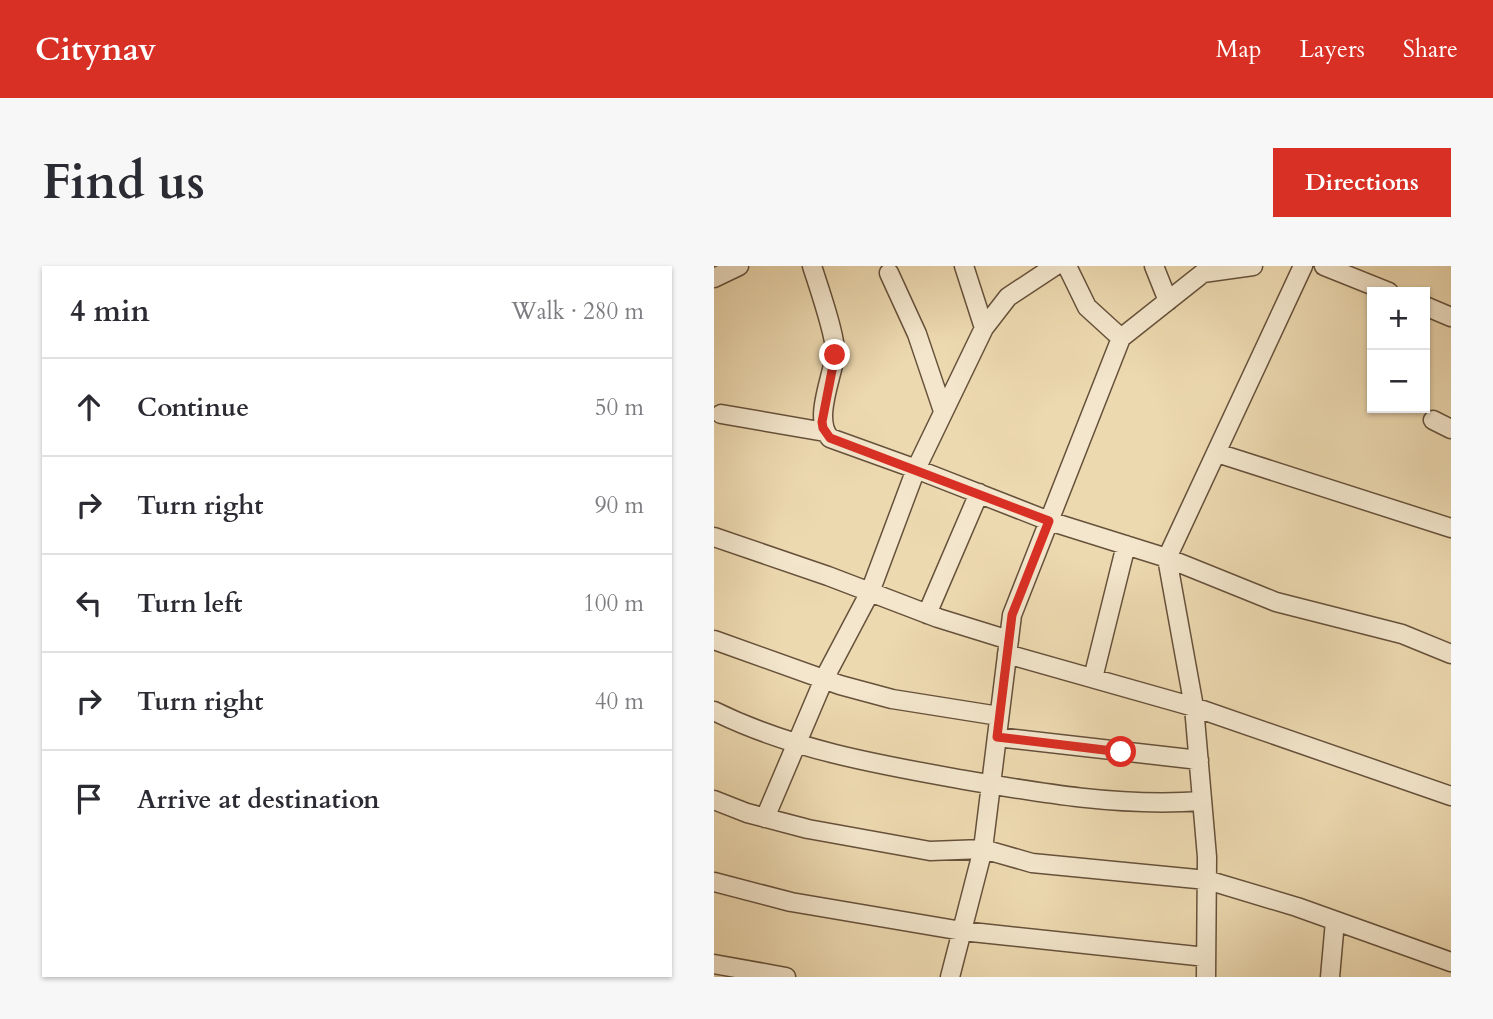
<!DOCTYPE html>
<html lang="en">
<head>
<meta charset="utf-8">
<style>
	:root { --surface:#fff; --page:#f7f7f7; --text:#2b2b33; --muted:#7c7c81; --line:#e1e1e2; --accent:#d93025 }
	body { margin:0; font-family:Cardo,serif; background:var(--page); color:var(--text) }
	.controls { position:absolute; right:21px; top:21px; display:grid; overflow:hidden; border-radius:0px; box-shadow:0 2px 5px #0004 }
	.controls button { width:63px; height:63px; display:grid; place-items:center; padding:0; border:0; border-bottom:2px solid var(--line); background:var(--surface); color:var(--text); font:35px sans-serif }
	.stop { position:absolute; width:21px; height:21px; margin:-16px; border:5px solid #d93025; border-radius:50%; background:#fff }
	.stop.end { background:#d93025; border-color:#fff; box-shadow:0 2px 7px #0008 }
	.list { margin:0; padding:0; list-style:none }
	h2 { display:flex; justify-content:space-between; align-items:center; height:91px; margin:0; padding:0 28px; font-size:30px }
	h2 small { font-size:23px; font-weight:400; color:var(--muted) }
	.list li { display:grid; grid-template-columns:46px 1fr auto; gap:21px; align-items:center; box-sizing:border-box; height:98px; padding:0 28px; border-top:2px solid var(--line) }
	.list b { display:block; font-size:26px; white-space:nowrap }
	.list em { font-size:23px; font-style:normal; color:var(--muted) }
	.icon { flex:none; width:38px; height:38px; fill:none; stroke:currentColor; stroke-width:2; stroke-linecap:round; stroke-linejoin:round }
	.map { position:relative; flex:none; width:737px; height:711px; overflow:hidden; border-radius:0px }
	header { display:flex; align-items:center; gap:42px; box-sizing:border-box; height:98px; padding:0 35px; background:var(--accent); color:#fff }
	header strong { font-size:33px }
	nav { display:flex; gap:38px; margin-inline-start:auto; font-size:24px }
	.intro { display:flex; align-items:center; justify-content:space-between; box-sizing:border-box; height:168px; padding:0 42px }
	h1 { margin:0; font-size:49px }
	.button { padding:18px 32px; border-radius:0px; background:var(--accent); color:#fff; font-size:24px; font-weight:700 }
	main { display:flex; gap:42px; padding:0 42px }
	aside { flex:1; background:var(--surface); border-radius:0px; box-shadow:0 2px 5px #0004 }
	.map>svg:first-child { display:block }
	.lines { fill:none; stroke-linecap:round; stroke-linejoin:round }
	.street-casing { stroke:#66513b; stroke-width:21 }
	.street { stroke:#f3e6cc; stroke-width:18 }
	.route { stroke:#d93025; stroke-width:9 }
</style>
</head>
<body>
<header>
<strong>Citynav</strong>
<nav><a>Map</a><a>Layers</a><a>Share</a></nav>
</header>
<div class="intro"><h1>Find us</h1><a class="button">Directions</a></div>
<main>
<aside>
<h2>4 min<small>Walk · 280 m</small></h2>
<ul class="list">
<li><svg class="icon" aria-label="ahead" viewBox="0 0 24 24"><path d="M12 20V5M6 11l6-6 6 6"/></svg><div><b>Continue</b></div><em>50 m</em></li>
<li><svg class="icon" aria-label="right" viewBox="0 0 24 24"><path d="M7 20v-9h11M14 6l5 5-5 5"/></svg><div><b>Turn right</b></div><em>90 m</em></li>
<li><svg class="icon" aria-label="left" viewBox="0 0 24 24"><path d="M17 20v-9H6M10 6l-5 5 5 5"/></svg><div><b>Turn left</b></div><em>100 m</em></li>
<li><svg class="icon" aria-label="right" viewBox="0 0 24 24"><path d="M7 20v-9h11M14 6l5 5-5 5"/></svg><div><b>Turn right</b></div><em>40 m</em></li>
<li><svg class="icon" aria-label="arrive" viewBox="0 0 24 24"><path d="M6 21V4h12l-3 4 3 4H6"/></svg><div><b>Arrive at destination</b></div></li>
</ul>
</aside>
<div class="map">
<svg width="737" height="711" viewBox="0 0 737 711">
	<rect width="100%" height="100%" fill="#edd9b0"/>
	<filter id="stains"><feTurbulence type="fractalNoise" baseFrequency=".00286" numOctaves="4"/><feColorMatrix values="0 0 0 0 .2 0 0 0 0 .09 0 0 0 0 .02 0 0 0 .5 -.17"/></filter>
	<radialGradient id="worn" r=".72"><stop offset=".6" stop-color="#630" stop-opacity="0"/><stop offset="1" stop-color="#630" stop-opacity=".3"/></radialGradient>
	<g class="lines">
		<defs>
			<path id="street" d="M 250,0 L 270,62 L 294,31 L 341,0
				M 353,0 L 373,41 L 407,72
				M 440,0 L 454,35
				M 610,0 L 675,26
				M 175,7 L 203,68 L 229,145
				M 0,12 L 25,0
				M 711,40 L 737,51
				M 270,62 L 202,203 L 335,255 L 453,292 L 562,336 L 688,368 L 737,388
				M 7,148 L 111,166
				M 719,154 L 737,163
				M 503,187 L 737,262
				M 0,271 L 114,310 L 224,352 L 295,374
				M 213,348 L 265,227
				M 0,374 L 126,419 L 178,433 L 285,450
				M 293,388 L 480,441 L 737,530
				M 379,412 L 412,279
				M 0,445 C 77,483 161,498 245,513 C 326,527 406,541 488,535
				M 283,471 L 485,494
				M 0,534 L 33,547 L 94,563 L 216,585 L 269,583 L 318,597 L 493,614 L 583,641 L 737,696
				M 51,552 L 110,413 L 156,326 L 202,203 L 116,172 C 99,154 118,112 121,89 C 123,73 104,19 98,0
				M 0,616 L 77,636 L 248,665 L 492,691
				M 0,698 L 72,711
				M 236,711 L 269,583 L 298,349 L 407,72 L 489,7 L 539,0
				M 492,711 L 493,591 L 480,441 L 453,292 L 589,0
				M 616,711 L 621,655"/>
		</defs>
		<use href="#street" class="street-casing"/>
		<use href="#street" class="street"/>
	</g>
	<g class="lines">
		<path class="route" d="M 121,89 L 108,156 L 109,162 L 116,172 L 335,255 L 298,349 L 283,471 L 407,486"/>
	</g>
	<rect width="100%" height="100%" filter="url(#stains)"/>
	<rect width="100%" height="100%" fill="url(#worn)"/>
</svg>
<div class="controls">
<button>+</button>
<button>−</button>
</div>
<div class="stop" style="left:407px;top:486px"></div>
<div class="stop end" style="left:121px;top:89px"></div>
</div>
</main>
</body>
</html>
